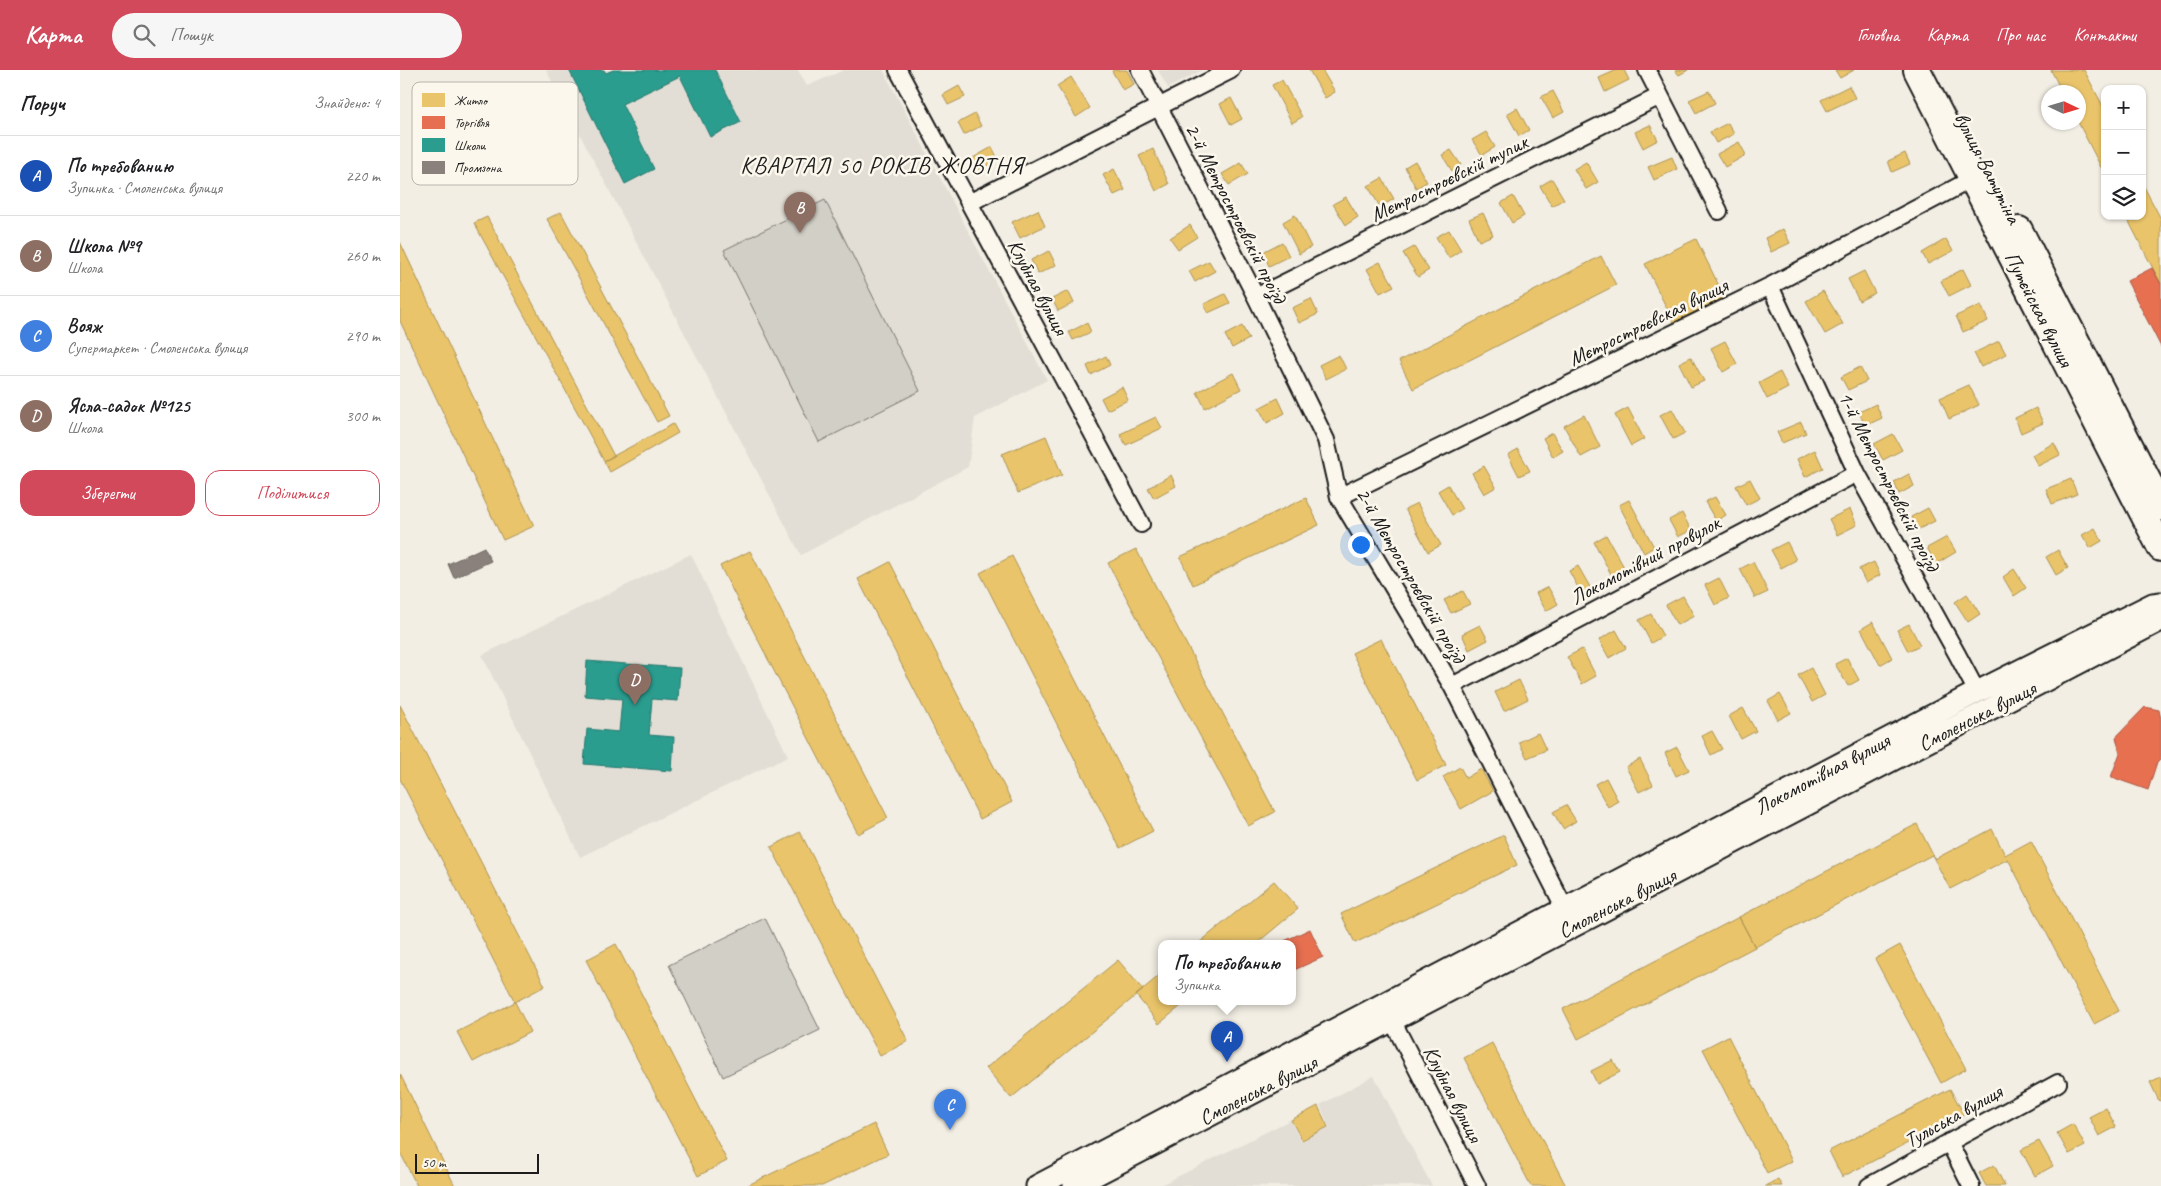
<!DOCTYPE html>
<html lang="uk">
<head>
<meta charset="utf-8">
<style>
	:root { --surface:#fff; --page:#f6f6f6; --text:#202124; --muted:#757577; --line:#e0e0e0; --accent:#d1495b }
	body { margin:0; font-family:Caveat,sans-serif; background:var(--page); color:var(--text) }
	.controls { position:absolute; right:15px; top:15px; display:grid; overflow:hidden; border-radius:10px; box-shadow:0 1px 4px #0004 }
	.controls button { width:45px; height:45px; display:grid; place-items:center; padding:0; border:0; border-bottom:1px solid var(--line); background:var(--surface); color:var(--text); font:25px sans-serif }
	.compass { position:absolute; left:1641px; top:15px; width:45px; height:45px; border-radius:50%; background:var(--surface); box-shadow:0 1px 4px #0004; rotate:94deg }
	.scale { position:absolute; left:15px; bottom:12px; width:124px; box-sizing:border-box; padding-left:5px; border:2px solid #1c1c1c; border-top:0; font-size:14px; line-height:18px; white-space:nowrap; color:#1c1c1c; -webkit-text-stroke:4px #fbf7ec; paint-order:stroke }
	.you { position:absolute; left:960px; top:474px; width:18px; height:18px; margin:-12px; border:4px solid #fff; border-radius:50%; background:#1a73e8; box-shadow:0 0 0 8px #1a73e833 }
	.badge { display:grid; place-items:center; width:32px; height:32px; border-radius:50%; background:var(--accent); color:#fff; font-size:16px; font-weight:700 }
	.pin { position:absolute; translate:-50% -41px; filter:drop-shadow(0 1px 2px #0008) }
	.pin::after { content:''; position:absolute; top:26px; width:18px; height:15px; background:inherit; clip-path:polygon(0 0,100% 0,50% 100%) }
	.popup { position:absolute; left:758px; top:870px; width:138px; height:65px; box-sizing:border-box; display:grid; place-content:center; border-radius:10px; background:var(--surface); filter:drop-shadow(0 1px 4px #0005); font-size:16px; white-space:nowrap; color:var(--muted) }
	.popup b { font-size:19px; color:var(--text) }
	.popup::after { content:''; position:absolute; left:50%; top:100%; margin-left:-10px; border:10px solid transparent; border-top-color:var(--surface) }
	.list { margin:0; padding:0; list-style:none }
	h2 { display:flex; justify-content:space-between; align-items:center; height:65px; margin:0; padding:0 20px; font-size:21px }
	h2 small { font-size:16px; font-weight:400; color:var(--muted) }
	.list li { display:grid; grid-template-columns:32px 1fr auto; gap:15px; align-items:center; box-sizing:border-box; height:80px; padding:0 20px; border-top:1px solid var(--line) }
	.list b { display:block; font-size:19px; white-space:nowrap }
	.list p { margin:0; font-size:16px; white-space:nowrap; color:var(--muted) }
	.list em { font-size:16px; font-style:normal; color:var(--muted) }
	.actions { display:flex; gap:10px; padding:15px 20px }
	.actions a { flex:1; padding:11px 0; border:1px solid var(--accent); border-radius:15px; text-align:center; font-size:18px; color:var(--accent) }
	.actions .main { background:var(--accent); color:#fff }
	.icon { flex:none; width:28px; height:28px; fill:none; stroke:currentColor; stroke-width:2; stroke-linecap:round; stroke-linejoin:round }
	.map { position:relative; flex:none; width:1761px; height:1116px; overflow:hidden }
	header { display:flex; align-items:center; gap:30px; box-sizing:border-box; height:70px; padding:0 25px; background:var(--accent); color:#fff }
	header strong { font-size:24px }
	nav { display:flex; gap:28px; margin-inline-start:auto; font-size:18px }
	.search { width:350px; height:45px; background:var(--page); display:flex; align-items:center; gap:12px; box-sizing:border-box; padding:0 18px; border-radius:28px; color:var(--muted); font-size:19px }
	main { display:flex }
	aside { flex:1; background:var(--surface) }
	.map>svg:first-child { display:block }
	.built { fill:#e2ded5 }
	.green { fill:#d2cfc6; stroke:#777671 }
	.homes { fill:#e9c46a; stroke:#ac9253 }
	.shops { fill:#e76f51; stroke:#aa5641 }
	.schools { fill:#2a9d8f; stroke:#26766c }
	.industry { fill:#8a817c; stroke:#69635f }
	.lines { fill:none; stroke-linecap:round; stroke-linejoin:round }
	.minor-casing { stroke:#1c1c1c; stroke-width:20 }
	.tertiary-casing { stroke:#1c1c1c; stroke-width:25 }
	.primary-casing { stroke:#1c1c1c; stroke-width:30 }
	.minor { stroke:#fbf7ec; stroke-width:16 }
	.tertiary { stroke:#fbf7ec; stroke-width:21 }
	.primary { stroke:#fbf7ec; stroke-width:26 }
	.labels { text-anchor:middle; stroke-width:5; stroke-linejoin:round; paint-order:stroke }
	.street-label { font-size:21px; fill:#1c1c1c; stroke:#fbf7ec }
	.quarter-label { font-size:24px; letter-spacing:1px; fill:#1c1c1c; stroke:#fbf7ec }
	.key { fill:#fbf7ec; stroke:#b8b5ae; stroke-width:1 }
	.key-label { font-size:14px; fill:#1c1c1c }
</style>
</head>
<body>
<header>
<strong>Карта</strong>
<div class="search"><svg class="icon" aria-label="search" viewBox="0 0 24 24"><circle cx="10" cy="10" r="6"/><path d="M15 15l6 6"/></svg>Пошук</div>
<nav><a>Головна</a><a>Карта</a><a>Про нас</a><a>Контакти</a></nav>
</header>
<main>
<aside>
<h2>Поруч<small>Знайдено: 4</small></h2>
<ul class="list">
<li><span class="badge" style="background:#1a4fb4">A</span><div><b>По требованию</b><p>Зупинка · Смоленська вулиця</p></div><em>220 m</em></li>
<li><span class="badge" style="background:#8d6e63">B</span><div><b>Школа №9</b><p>Школа</p></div><em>260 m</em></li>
<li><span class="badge" style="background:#3f7fe0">C</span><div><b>Вояж</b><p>Супермаркет · Смоленська вулиця</p></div><em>290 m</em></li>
<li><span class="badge" style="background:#8d6e63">D</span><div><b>Ясла-садок №125</b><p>Школа</p></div><em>300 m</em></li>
</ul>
<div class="actions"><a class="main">Зберегти</a><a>Поділитися</a></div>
</aside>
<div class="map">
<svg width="1761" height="1116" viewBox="0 0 1761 1116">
	<rect width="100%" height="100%" fill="#f2eee4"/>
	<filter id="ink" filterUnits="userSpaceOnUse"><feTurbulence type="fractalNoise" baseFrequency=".02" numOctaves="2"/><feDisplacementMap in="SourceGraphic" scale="10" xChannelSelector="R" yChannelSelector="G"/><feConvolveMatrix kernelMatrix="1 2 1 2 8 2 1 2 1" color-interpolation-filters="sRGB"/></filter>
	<g filter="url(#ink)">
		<path class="built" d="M 146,0 L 398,0 L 407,16 L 444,0 L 483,0 L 647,310 L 575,348 L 568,397 L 401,485 Z
			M 758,0 L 803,0 L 768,18 Z
			M 291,484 L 388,686 L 180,787 L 82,585 Z
			M 974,1006 L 1032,1116 L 759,1116 L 890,1050 L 901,1071 L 929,1057 L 920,1035 Z"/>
		<path class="green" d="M 425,130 L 520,321 L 419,372 L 324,180 Z
			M 365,848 L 420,960 L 323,1007 L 269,895 Z"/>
		<path class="homes" d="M 714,0 L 727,0 L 734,14 L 723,20 L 712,1 Z
			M 909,0 L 922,0 L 935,22 L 925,28 Z
			M 1217,0 L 1224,0 L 1229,10 L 1205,22 L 1199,8 Z
			M 1275,0 L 1288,0 L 1279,5 Z
			M 1435,0 L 1454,0 L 1440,8 Z
			M 1651,0 L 1684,0 L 1705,40 L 1705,105 L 1678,52 L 1678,22 L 1662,22 Z
			M 671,7 L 690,38 L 676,47 L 657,16 Z
			M 882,10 L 902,47 L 892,53 L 872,15 Z
			M 559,16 L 565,27 L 548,35 L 543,25 Z
			M 1449,16 L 1455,28 L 1427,41 L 1421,30 Z
			M 1153,21 L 1164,42 L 1153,48 L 1141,27 Z
			M 1309,21 L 1315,33 L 1296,43 L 1289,30 Z
			M 831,28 L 842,49 L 831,55 L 820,34 Z
			M 1117,38 L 1129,60 L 1119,66 L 1107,44 Z
			M 575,44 L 581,56 L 564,65 L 558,53 Z
			M 1328,53 L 1334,64 L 1316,73 L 1310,62 Z
			M 1250,55 L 1258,70 L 1243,78 L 1235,62 Z
			M 1086,62 L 1095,77 L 1082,85 L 1072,70 Z
			M 1339,72 L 1346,85 L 1325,97 L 1317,84 Z
			M 592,77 L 598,89 L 580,100 L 573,88 Z
			M 753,79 L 769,114 L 756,121 L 739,86 Z
			M 1051,80 L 1061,95 L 1052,101 L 1042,85 Z
			M 1505,83 L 1510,94 L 1492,102 L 1488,91 Z
			M 1272,87 L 1277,99 L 1254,110 L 1248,97 Z
			M 1015,91 L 1027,112 L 1016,118 L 1005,97 Z
			M 1186,92 L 1198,112 L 1186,119 L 1174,99 Z
			M 841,93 L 848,104 L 829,115 L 822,104 Z
			M 714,99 L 725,120 L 714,125 L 703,105 Z
			M 982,108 L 994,129 L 980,137 L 968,116 Z
			M 1152,109 L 1164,129 L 1152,136 L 1140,116 Z
			M 1742,113 L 1761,149 L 1761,214 L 1726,146 L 1742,146 Z
			M 1113,126 L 1124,146 L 1112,153 L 1101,133 Z
			M 946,127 L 958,147 L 946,155 L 933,134 Z
			M 638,140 L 645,156 L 620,168 L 612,152 Z
			M 161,142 L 269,346 L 257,352 L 147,149 Z
			M 1083,143 L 1093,165 L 1079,171 L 1069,149 Z
			M 895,145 L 911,177 L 899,184 L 883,152 Z
			M 87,147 L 214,386 L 204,391 L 74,153 Z
			M 790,155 L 797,167 L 778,179 L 770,168 Z
			M 1383,159 L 1390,173 L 1371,182 L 1365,168 Z
			M 1049,160 L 1061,180 L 1049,188 L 1036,167 Z
			M 1296,169 L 1325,228 L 1274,253 L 1245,194 Z
			M 1546,169 L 1553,181 L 1528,194 L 1522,183 Z
			M 0,172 L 134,456 L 103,470 L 0,251 Z
			M 882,172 L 889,186 L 869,196 L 863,182 Z
			M 1014,177 L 1029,200 L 1018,207 L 1003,183 Z
			M 649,181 L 656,195 L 638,204 L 631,190 Z
			M 1201,186 L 1216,215 L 1013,319 L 999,291 Z
			M 809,191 L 815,201 L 795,212 L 789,201 Z
			M 980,192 L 994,216 L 980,223 L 967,199 Z
			M 1563,199 L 1571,215 L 1549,226 L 1541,211 Z
			M 1464,201 L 1475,223 L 1459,231 L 1448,209 Z
			M 668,221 L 674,233 L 658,241 L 652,229 Z
			M 1423,221 L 1443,254 L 1425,264 L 1406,231 Z
			M 825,224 L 830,233 L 808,243 L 804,234 Z
			M 911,229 L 918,244 L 899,253 L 892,238 Z
			M 1581,235 L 1588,251 L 1563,262 L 1556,246 Z
			M 687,253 L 691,262 L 673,270 L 669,262 Z
			M 842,256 L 849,269 L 832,278 L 825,265 Z
			M 1325,271 L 1337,294 L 1323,302 L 1311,278 Z
			M 1599,271 L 1606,284 L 1581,297 L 1574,283 Z
			M 939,285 L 946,299 L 926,309 L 919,295 Z
			M 706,286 L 710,295 L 691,305 L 687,296 Z
			M 1291,287 L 1304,311 L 1291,317 L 1279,293 Z
			M 1460,297 L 1467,311 L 1448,320 L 1441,307 Z
			M 1380,302 L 1388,318 L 1367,329 L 1359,313 Z
			M 833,303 L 841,319 L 805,338 L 797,322 Z
			M 1569,315 L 1579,335 L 1549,349 L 1540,328 Z
			M 722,317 L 728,330 L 707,340 L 701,328 Z
			M 878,328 L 885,343 L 867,353 L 859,338 Z
			M 1476,334 L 1482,348 L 1465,356 L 1459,342 Z
			M 1228,338 L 1244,369 L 1231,376 L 1215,345 Z
			M 1636,338 L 1643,353 L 1621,363 L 1615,348 Z
			M 1272,339 L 1285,363 L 1273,369 L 1260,345 Z
			M 1184,345 L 1200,377 L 1181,387 L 1164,356 Z
			M 756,347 L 762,358 L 726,375 L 720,364 Z
			M 1401,352 L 1406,363 L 1382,373 L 1377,362 Z
			M 273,354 L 278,363 L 210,402 L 204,391 Z
			M 1152,363 L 1163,381 L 1153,387 L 1143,368 Z
			M 1493,364 L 1502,380 L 1483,390 L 1474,374 Z
			M 646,366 L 662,405 L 618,423 L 602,384 Z
			M 1654,373 L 1660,385 L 1638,396 L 1632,385 Z
			M 1118,379 L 1130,401 L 1119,406 L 1108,385 Z
			M 1415,380 L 1423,398 L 1405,407 L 1397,389 Z
			M 1084,396 L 1096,417 L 1084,424 L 1072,403 Z
			M 1509,404 L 1514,416 L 1499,424 L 1494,412 Z
			M 771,405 L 776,416 L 754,428 L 748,418 Z
			M 1350,409 L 1360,428 L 1346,435 L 1336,416 Z
			M 1671,409 L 1677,424 L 1652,434 L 1646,419 Z
			M 1048,415 L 1062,439 L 1052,445 L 1038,421 Z
			M 1315,427 L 1326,445 L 1316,451 L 1305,432 Z
			M 906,428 L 919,455 L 793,515 L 780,487 Z
			M 1229,430 L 1254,477 L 1244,483 L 1219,435 Z
			M 1017,433 L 1041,475 L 1028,482 L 1005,439 Z
			M 1528,438 L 1535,451 L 1517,460 L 1511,447 Z
			M 1450,439 L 1457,455 L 1437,465 L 1429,449 Z
			M 1282,443 L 1291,460 L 1278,467 L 1269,450 Z
			M 1695,458 L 1702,471 L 1690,478 L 1682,465 Z
			M 1206,465 L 1225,499 L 1212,506 L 1194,472 Z
			M 1547,467 L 1556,482 L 1536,494 L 1527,478 Z
			M 1387,472 L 1396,490 L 1381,498 L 1371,480 Z
			M 736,479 L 875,742 L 848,756 L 708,493 Z
			M 1658,480 L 1668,498 L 1656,505 L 1646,487 Z
			M 350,481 L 488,748 L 458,764 L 320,496 Z
			M 612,486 L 753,761 L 720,778 L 580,503 Z
			M 490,492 L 612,732 L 580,749 L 458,509 Z
			M 1353,492 L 1368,522 L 1355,528 L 1340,499 Z
			M 1474,492 L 1480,505 L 1466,513 L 1459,499 Z
			M 1178,496 L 1190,517 L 1181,523 L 1169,501 Z
			M 1614,499 L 1626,518 L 1614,526 L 1603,507 Z
			M 1319,508 L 1329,528 L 1315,535 L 1305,515 Z
			M 1148,517 L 1158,534 L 1146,541 L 1136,523 Z
			M 1063,521 L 1070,534 L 1051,543 L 1044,530 Z
			M 1567,524 L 1580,544 L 1568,552 L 1555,532 Z
			M 1283,526 L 1294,546 L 1277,555 L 1266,535 Z
			M 1251,544 L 1263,566 L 1251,573 L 1239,550 Z
			M 1473,552 L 1492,588 L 1480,595 L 1461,559 Z
			M 1509,554 L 1520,575 L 1508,581 L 1497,560 Z
			M 1080,555 L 1088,570 L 1069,580 L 1062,564 Z
			M 1216,560 L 1226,578 L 1209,588 L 1199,570 Z
			M 981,569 L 1046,695 L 1017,710 L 952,583 Z
			M 1182,579 L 1196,606 L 1182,614 L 1167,587 Z
			M 1447,588 L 1459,610 L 1448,616 L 1435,594 Z
			M 1411,598 L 1425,625 L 1412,632 L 1398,605 Z
			M 1119,610 L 1128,629 L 1104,641 L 1095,622 Z
			M 1380,624 L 1391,643 L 1378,650 L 1368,631 Z
			M 0,635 L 145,916 L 115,932 L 0,709 Z
			M 1343,638 L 1356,661 L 1341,669 L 1329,646 Z
			M 1312,661 L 1322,679 L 1311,685 L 1302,666 Z
			M 1138,663 L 1146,680 L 1127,688 L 1119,672 Z
			M 1277,677 L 1289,700 L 1276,706 L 1265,683 Z
			M 1240,689 L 1253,715 L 1239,722 L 1226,697 Z
			M 1060,697 L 1066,708 L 1081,699 L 1093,721 L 1061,739 L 1043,707 Z
			M 1206,708 L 1218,731 L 1208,737 L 1195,714 Z
			M 1166,735 L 1176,751 L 1163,759 L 1153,742 Z
			M 1517,754 L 1535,789 L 1592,759 L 1605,785 L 1631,771 L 1719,941 L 1694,954 L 1608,789 L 1550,819 L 1532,785 L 1355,877 L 1339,847 Z
			M 400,762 L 508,971 L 480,986 L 371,777 Z
			M 1104,765 L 1117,795 L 955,873 L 941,844 Z
			M 874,811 L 898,839 L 857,873 L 799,873 Z
			M 1339,847 L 1355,877 L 1178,969 L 1163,939 Z
			M 216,874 L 327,1091 L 298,1106 L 186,890 Z
			M 1500,875 L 1566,999 L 1541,1013 L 1475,889 Z
			M 718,890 L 743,920 L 611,1028 L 586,998 Z
			M 761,904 L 762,931 L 787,931 L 759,954 L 736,925 Z
			M 115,932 L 130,962 L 73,992 L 57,962 Z
			M 1328,966 L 1392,1091 L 1367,1103 L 1303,979 Z
			M 1092,973 L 1112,1012 L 1166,1116 L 1131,1116 L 1064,988 Z
			M 1213,990 L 1220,1002 L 1197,1014 L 1191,1001 Z
			M 0,1004 L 55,1116 L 17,1116 L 0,1082 Z
			M 1761,1007 L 1761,1030 L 1759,1031 L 1750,1012 Z
			M 1550,1019 L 1564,1044 L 1442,1107 L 1429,1081 Z
			M 918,1036 L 928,1057 L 902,1070 L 891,1050 Z
			M 1706,1038 L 1716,1057 L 1699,1066 L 1689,1047 Z
			M 474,1054 L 488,1084 L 422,1116 L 346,1116 Z
			M 1673,1054 L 1685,1076 L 1669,1084 L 1657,1063 Z
			M 1639,1071 L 1653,1096 L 1635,1106 L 1621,1080 Z
			M 1594,1095 L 1605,1116 L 1586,1116 L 1579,1103 Z
			M 1378,1109 L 1382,1116 L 1365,1116 Z"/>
		<path class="shops" d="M 1752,198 L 1761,214 L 1761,277 L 1727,211 Z
			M 1745,637 L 1759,640 L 1761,649 L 1761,688 L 1757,692 L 1748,720 L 1711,707 L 1720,683 L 1716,667 Z
			M 910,859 L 923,887 L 892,901 L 892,873 L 880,873 Z"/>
		<path class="schools" d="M 169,0 L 204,0 L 206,3 L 213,0 L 315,0 L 341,52 L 310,67 L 280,6 L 222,34 L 254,99 L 225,114 Z
			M 187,591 L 280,598 L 278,631 L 252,629 L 249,665 L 274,667 L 272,701 L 184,694 L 187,659 L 219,662 L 222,629 L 185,626 Z"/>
		<path class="industry" d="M 84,477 L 91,491 L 54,508 L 48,494 Z"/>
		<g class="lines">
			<defs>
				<path id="minor" d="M 498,0 L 741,454
					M 740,0 L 856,227 L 926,370 L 939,427 L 1052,616 L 1165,839
					M 1247,0 L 1319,141
					M 569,133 L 831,0
					M 1370,216 L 1457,403 L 1557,584 L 1577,622
					M 856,227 L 1260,26
					M 939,427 L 1370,216 L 1572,109
					M 1052,616 L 1457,403
					M 992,950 L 1077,1116
					M 1549,1072 L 1571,1116
					M 1469,1116 L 1658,1013"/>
				<path id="tertiary" d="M 637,1116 L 1577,622 L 1753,534 L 1761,533
					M 674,1116 L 1761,550"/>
				<path id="primary" d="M 1517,0 L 1761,478
					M 1619,160 L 1761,437"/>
			</defs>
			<use href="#minor" class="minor-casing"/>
			<use href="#tertiary" class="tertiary-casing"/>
			<use href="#primary" class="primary-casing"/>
			<use href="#minor" class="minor"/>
			<use href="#tertiary" class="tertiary"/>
			<use href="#primary" class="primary"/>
		</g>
	</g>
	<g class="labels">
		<g class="street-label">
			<text transform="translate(1588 98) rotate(63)" y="7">вулиця Ватутіна</text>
			<text transform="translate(1049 108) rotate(-26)" y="7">Мєтростроєвскій тупик</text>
			<text transform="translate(836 143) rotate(63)" y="7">2-й Мєтростроєвскій проїзд</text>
			<text transform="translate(638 217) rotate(62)" y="7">Клубная вулиця</text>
			<text transform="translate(1639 239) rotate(63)" y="7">Путєйская вулиця</text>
			<text transform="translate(1248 252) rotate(-26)" y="7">Мєтростроєвская вулиця</text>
			<text transform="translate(1489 411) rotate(63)" y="7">1-й Мєтростроєвскій проїзд</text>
			<text transform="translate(1245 490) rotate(-28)" y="7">Локомотівний провулок</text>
			<text transform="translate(1011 505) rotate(60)" y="7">2-й Мєтростроєвскій проїзд</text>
			<text transform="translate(1577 646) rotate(-27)" y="7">Смоленська вулиця</text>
			<text transform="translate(1422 704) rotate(-28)" y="7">Локомотівная вулиця</text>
			<text transform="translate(1217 833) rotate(-27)" y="7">Смоленська вулиця</text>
			<text transform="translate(858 1020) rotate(-27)" y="7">Смоленська вулиця</text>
			<text transform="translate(1053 1024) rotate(63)" y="7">Клубная вулиця</text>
			<text transform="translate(1553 1046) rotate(-29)" y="7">Тульська вулиця</text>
		</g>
		<g class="quarter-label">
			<text x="482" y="103">КВАРТАЛ 50 РОКІВ ЖОВТНЯ</text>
		</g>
	</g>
	<rect x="12" y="12" width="166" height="103" rx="8" class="key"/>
	<rect x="22" y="23" width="23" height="14" fill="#e9c46a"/>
	<rect x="22" y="46" width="23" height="13" fill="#e76f51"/>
	<rect x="22" y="68" width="23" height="14" fill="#2a9d8f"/>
	<rect x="22" y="91" width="23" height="13" fill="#8a817c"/>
	<g class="key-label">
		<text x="54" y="35">Житло</text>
		<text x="54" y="57">Торгівля</text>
		<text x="54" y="80">Школи</text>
		<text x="54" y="102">Промзона</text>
	</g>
</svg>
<div class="controls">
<button>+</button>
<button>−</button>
<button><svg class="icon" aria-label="layers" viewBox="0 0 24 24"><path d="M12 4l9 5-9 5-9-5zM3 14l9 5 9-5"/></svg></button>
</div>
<svg class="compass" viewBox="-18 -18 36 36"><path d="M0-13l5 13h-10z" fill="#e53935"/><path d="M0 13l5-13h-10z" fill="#757577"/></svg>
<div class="scale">50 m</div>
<div class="you"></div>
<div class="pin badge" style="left:827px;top:992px;background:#1a4fb4">A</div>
<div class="popup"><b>По требованию</b>Зупинка</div>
<div class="pin badge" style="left:400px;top:163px;background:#8d6e63">B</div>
<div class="pin badge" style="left:550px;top:1060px;background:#3f7fe0">C</div>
<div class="pin badge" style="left:235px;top:635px;background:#8d6e63">D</div>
</div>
</main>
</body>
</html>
